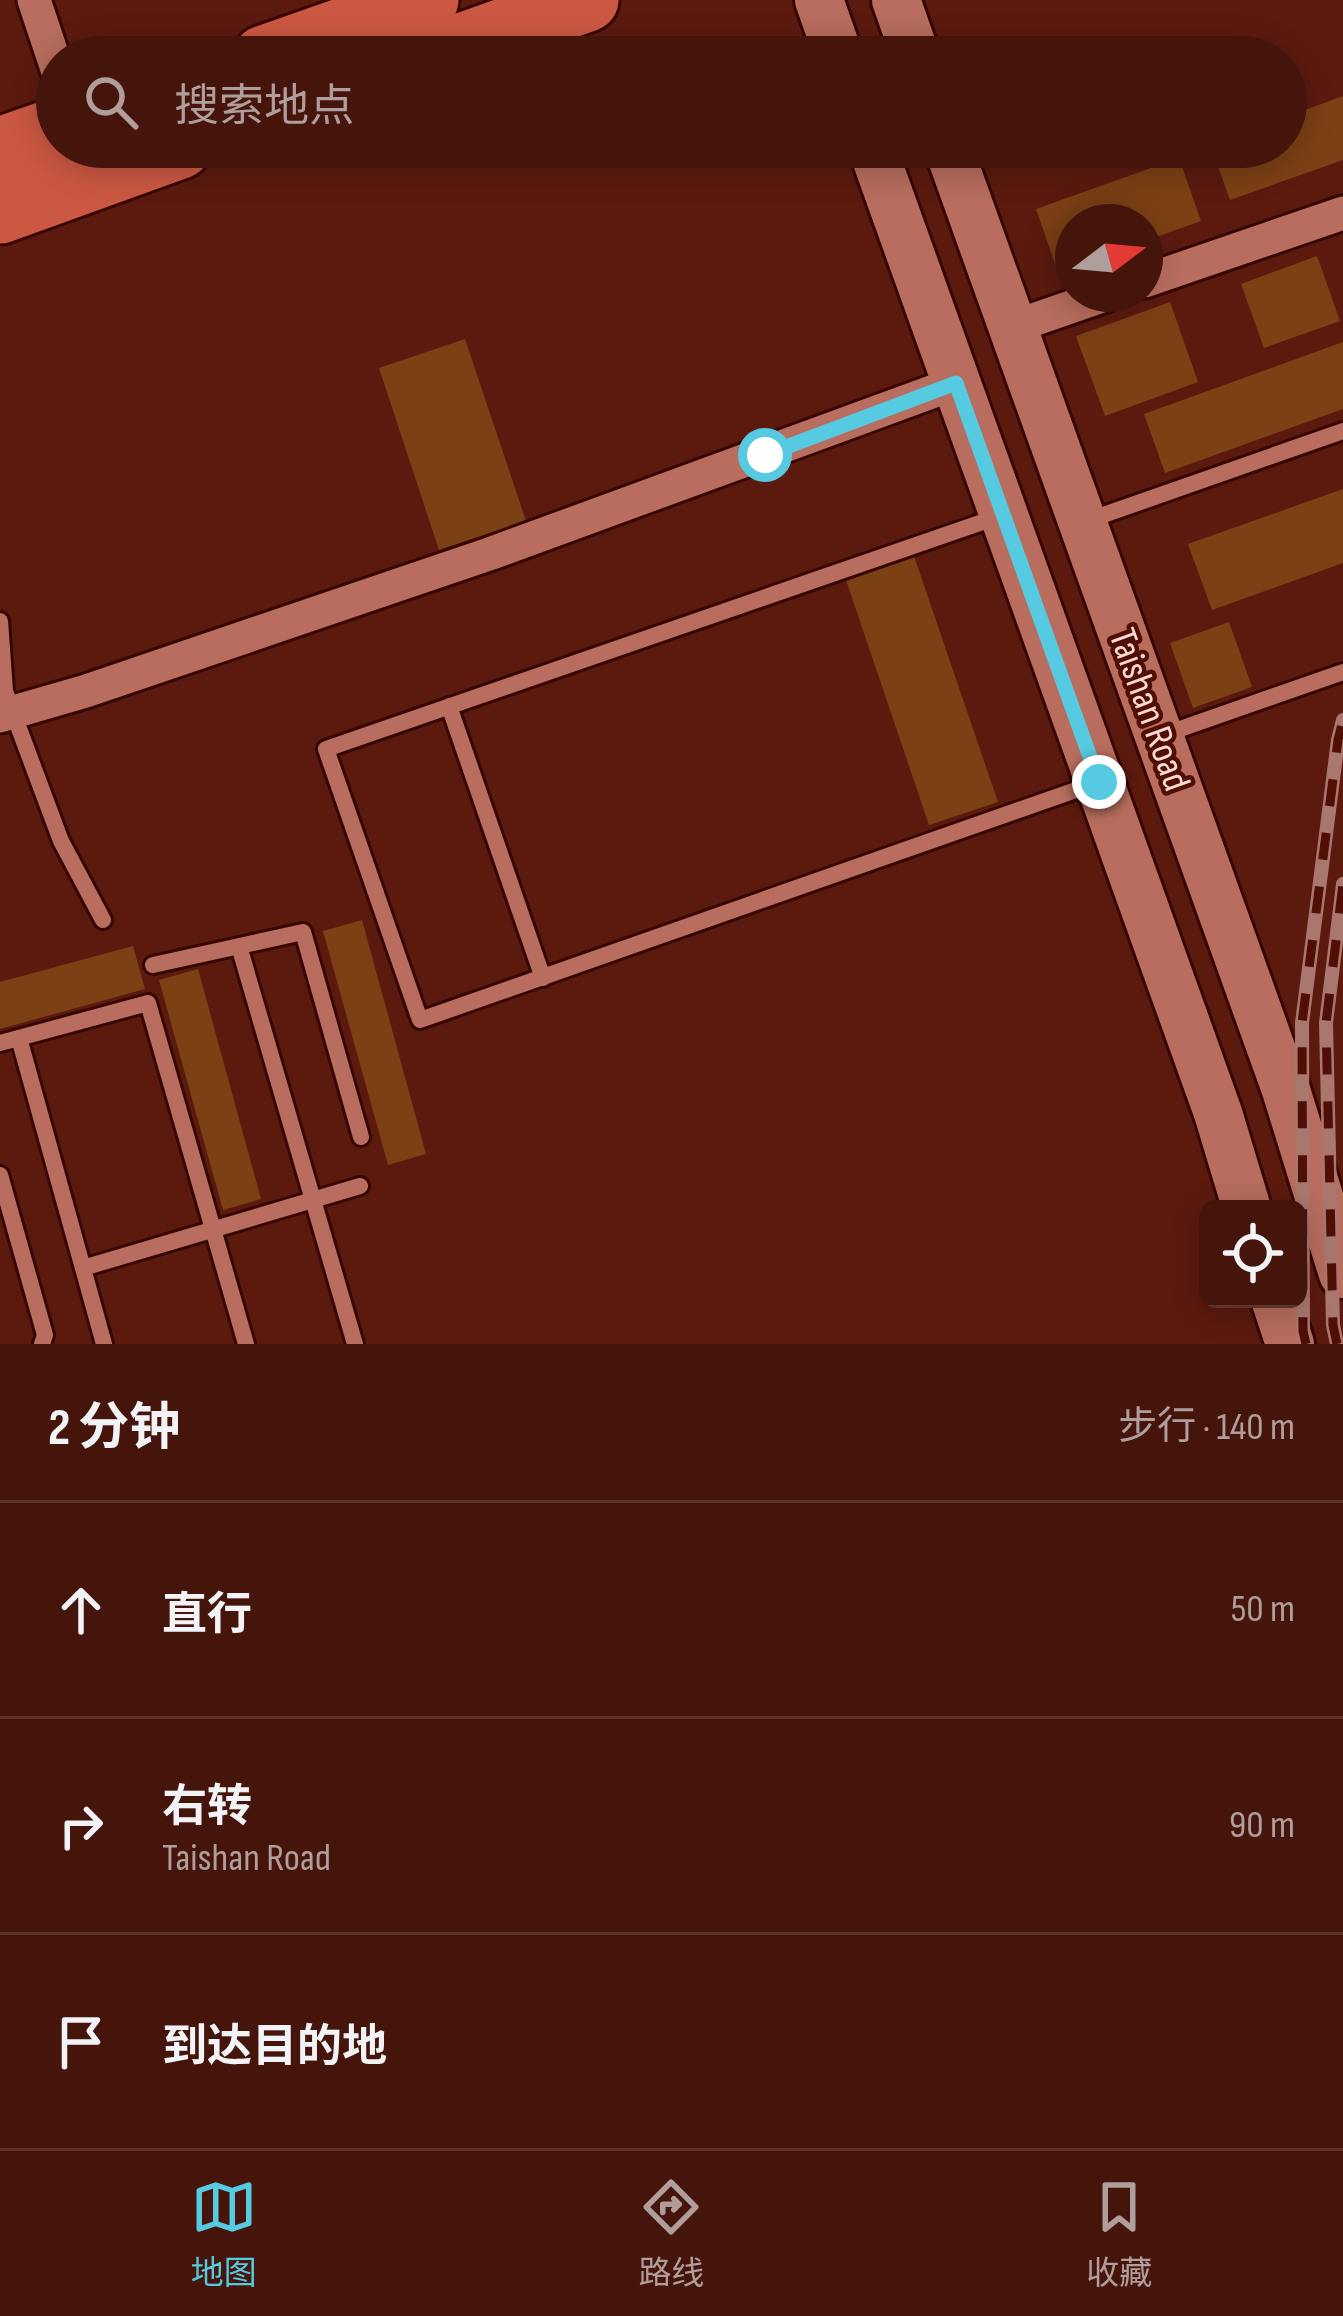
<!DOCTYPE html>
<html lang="zh">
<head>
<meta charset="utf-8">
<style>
	:root { --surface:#45140b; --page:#4f2119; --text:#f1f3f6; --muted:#b09e9d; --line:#5d332c; --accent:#55cae0 }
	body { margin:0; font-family:"Sofia Sans Condensed","Noto Sans SC",sans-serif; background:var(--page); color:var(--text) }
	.controls { position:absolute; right:36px; bottom:36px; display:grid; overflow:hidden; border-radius:18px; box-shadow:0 6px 30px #0003 }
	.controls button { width:108px; height:108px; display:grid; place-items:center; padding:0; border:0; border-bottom:3px solid var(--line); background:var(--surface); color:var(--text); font:60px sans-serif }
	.compass { position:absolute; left:1055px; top:204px; width:108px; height:108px; border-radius:50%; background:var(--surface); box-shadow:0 6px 30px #0003; rotate:74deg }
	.stop { position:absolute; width:36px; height:36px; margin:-27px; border:9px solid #55cae0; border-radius:50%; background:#fff }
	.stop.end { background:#55cae0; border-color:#fff; box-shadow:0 3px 12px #0008 }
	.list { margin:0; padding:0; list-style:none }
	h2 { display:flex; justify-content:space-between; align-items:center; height:156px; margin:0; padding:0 48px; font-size:51px }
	h2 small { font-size:39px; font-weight:400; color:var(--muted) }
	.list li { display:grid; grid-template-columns:78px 1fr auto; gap:36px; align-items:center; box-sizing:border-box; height:216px; padding:0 48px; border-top:3px solid var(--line) }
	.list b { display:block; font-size:45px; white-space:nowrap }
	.list p { margin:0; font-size:39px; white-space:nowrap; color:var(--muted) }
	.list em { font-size:39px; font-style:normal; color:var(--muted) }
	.icon { flex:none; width:66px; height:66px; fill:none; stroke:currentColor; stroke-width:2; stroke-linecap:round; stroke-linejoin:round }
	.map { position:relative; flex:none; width:1343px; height:1344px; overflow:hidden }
	.search { position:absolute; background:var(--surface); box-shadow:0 6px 30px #0003; left:36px; right:36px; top:36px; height:132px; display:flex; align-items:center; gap:30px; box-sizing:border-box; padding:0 42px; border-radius:66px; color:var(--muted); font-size:45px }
	.sheet { height:804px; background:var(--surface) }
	nav { display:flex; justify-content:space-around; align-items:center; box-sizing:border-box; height:168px; border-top:3px solid var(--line); background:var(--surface); font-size:33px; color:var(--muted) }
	nav a { display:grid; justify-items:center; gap:6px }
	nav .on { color:var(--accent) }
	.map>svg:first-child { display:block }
	.building { fill:#7c4015 }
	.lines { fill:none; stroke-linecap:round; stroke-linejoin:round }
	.lane-casing { stroke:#380602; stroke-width:22 }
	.street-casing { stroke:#380602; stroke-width:39 }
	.secondary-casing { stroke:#380602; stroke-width:54 }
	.highway-casing { stroke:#380602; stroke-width:69 }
	.lane { stroke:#b86d5e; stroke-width:16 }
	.street { stroke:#b86d5e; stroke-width:33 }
	.secondary { stroke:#b86d5e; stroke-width:48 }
	.highway { stroke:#cb5843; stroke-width:63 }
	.rail-casing { stroke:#a9776e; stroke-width:14 }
	.rail { stroke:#500e04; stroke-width:9; stroke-dasharray:27; stroke-linecap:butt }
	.route { stroke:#55cae0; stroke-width:15 }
	.labels { text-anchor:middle; stroke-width:9; stroke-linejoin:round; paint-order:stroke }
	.street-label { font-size:39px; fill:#fddbd4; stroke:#500e04 }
</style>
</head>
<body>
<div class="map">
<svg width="1343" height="1344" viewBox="0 0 1343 1344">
	<rect width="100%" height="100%" fill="#5c1a0f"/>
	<path class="building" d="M 1343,96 L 1343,160 L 1230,200 L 1211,147 L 1286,147 L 1286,117 Z
		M 1179,158 L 1201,221 L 1145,241 L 1145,222 L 1073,222 L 1073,267 L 1058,272 L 1036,209 Z
		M 1317,256 L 1340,321 L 1264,348 L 1241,284 Z
		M 1170,302 L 1198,382 L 1105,416 L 1076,336 Z
		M 465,339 L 526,521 L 439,550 L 379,368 Z
		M 1343,342 L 1343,409 L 1165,473 L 1144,414 Z
		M 1343,489 L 1343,563 L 1212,610 L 1188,544 Z
		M 914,556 L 998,802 L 929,825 L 846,580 Z
		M 1229,622 L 1252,687 L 1193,708 L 1170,643 Z
		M 362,920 L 426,1154 L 388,1165 L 323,931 Z
		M 133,946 L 145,989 L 0,1029 L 0,982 Z
		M 198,969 L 261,1199 L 223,1210 L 159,980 Z"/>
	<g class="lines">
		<defs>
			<path id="lane" d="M 1003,515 L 326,749 L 420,1020 L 1096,783
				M 1089,520 L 1343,431
				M 0,621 L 5,691 L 61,841 L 103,920
				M 449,706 L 543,978
				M 1163,735 L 1343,672
				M 239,946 L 355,1344
				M 153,965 L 303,932 L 361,1137
				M 19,1038 L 104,1344
				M 0,1043 L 148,1003 L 246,1344
				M 0,1175 L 45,1335 L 42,1344
				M 83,1268 L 360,1186"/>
			<path id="street" d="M 34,0 L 57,69
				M 1145,281 L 1343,213
				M 1013,327 L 1108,294
				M 0,716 L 86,691 L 492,553 L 956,383"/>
			<path id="secondary" d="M 819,0 L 839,57
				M 896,0 L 916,57
				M 872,147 L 1218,1113 L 1247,1209
				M 948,147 L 1286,1090 L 1343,1274
				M 1275,1299 L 1290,1344"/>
			<path id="highway" d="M 264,57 L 427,0
				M 428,57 L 587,0
				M 0,149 L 57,129
				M 0,212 L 180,147"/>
		</defs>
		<use href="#lane" class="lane-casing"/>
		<use href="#street" class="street-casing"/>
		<use href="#secondary" class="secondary-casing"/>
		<use href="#highway" class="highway-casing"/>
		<use href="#lane" class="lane"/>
		<use href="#street" class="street"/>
		<use href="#secondary" class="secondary"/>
		<use href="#highway" class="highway"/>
		<defs>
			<path id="rail" d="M 1306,1344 L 1303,1331 L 1302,1023 L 1338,740 L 1343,720
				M 1337,1344 L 1333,1325 L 1326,1023 L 1343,884"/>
		</defs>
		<use href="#rail" class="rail-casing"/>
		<use href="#rail" class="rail"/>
	</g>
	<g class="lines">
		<path class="route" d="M 765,455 L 956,383 L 1099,782"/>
	</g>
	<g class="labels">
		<g class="street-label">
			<text transform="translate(1151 709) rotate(70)" y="14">Taishan Road</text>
		</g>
	</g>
</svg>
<div class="controls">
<button><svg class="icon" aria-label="locate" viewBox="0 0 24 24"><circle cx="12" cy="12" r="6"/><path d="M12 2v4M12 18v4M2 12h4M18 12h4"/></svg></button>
</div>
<svg class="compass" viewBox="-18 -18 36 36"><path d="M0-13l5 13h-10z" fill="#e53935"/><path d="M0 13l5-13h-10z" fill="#b09e9d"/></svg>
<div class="stop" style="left:765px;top:455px"></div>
<div class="stop end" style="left:1099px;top:782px"></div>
<div class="search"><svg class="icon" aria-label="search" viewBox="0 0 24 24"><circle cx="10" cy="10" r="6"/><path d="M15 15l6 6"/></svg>搜索地点</div>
</div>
<section class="sheet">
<h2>2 分钟<small>步行 · 140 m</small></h2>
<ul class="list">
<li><svg class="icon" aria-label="ahead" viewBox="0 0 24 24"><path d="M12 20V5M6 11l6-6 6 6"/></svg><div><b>直行</b></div><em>50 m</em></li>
<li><svg class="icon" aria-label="right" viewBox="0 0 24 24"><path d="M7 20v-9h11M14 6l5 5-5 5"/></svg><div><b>右转</b><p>Taishan Road</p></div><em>90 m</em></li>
<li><svg class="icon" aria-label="arrive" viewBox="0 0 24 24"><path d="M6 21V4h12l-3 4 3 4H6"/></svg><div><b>到达目的地</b></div></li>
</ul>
</section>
<nav>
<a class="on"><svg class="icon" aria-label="map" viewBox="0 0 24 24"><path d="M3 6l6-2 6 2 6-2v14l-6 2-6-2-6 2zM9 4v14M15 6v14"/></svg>地图</a>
<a><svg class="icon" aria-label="directions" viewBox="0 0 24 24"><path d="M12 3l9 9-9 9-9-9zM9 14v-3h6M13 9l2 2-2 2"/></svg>路线</a>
<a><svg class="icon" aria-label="saved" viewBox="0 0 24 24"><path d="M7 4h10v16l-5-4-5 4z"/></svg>收藏</a>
</nav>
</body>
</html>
